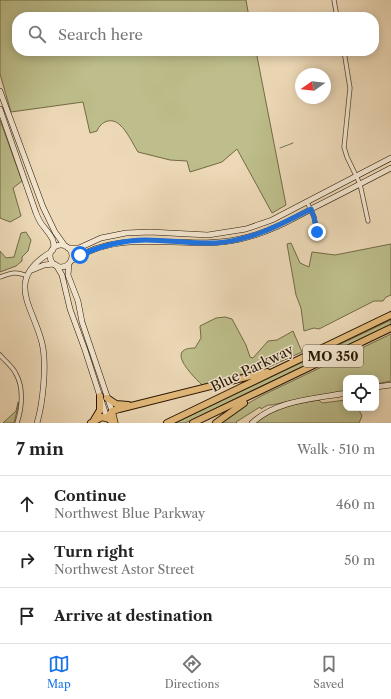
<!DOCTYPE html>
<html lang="en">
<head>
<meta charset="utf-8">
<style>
	:root { --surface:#fff; --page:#f6f6f6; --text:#222; --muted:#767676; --line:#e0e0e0; --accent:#1a73e8 }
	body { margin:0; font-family:"Libre Caslon Text",serif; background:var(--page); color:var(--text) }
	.controls { position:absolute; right:12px; bottom:12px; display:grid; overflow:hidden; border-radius:8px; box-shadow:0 2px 10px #0003 }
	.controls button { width:36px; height:36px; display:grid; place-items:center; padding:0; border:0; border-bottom:1px solid var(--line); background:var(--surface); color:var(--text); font:20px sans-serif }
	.compass { position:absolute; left:295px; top:68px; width:36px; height:36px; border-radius:50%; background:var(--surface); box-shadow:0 2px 10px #0003; rotate:256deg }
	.stop { position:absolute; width:12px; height:12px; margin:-9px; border:3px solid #1a73e8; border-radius:50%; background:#fff }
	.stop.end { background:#1a73e8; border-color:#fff; box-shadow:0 1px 4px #0008 }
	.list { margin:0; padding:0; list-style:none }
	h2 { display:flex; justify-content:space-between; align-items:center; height:52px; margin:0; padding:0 16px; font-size:17px }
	h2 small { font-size:13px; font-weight:400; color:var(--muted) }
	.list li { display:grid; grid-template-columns:26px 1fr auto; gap:12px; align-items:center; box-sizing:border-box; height:56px; padding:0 16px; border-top:1px solid var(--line) }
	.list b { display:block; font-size:15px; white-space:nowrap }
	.list p { margin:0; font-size:13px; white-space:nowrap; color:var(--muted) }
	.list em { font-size:13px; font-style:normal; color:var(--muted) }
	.icon { flex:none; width:22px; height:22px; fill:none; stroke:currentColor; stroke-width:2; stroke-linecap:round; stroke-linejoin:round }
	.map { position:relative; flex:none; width:391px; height:423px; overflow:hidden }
	.search { position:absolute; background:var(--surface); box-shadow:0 2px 10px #0003; left:12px; right:12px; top:12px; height:44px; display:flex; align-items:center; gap:10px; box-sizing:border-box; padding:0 14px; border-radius:16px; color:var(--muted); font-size:15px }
	.sheet { height:220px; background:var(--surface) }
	nav { display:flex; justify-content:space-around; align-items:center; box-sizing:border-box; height:56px; border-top:1px solid var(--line); background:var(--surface); font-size:11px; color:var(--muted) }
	nav a { display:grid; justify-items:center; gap:2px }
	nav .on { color:var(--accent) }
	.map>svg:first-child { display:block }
	.green { fill:#bdbe8b; stroke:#726a46 }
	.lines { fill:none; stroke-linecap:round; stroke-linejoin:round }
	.stream { stroke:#6b7869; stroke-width:1 }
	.street-casing { stroke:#58462f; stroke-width:5 }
	.secondary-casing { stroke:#271502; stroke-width:6 }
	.primary-casing { stroke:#271502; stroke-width:7 }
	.highway-casing { stroke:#271502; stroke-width:8 }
	.street { stroke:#f3e6d0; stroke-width:3.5 }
	.secondary { stroke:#f3e6d0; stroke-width:5 }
	.primary { stroke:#e6bc7c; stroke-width:5.5 }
	.highway { stroke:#e6bc7c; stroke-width:6 }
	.route { stroke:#1a73e8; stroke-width:5 }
	.labels { text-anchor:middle; stroke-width:3; stroke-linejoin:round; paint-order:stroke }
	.shield { fill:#f3e6d0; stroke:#645440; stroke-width:1 }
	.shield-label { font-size:13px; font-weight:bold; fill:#271502 }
	.street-label { font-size:14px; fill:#271502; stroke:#f3e6d0 }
</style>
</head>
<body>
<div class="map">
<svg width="391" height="423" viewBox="0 0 391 423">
	<rect width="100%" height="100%" fill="#edd9b7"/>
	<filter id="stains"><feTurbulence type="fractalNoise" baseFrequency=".005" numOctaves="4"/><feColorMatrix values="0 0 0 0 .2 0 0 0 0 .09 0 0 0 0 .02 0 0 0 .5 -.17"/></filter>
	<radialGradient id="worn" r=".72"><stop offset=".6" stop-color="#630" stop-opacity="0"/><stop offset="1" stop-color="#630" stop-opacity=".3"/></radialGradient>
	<path class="green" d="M 0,0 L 246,0 L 249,17 L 17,17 L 17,51 L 256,51 L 286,205 L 272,213 L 237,149 L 222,162 L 190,172 L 187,161 L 170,160 L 138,152 C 133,144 127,131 120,125 C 112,117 101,121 97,131 L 90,133 L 83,102 L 11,112 L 0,74 Z
		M 0,120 L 22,181 L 13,188 L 21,216 L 10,222 L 0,218 Z
		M 26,232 L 31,240 L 28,251 L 22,257 L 22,261 L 16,266 L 0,272 L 0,251 L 6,258 L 14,257 L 21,233 Z
		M 291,243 L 300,263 L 309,267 L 312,252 L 335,255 L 391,244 L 391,295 L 386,297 L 383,301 L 374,301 L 319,329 L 314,328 L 304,331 L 301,308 L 296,295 L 287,244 Z
		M 225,317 L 232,319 L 246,345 L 250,357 L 253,358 L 268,341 L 277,340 L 293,331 L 302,352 L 269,367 L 202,385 C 193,376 164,348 195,348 L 201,338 L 200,326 L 216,318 Z
		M 391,320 L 391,324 L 185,423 L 175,423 Z
		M 391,334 L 391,381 L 376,384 L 376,378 L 346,378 L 346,391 L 304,398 L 272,405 L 268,405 L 261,409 L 260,407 L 236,422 L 237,423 L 220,423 L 245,405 L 263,395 Z
		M 319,400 L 322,403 L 346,400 L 346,408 L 358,408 L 362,416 L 359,423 L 256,423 C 275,407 295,404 319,400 Z
		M 18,402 L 19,403 L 14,423 L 3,423 L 16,411 Z"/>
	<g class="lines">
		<path class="stream" d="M 280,148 L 293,143"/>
		<defs>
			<path id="street" d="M 334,0 L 337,17
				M 344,51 L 350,88 L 344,147 L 347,157 L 360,184 L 368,221
				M 307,202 L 314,217 L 317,232
				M 0,277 C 12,273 15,271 27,276
				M 0,355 C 5,361 13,367 16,374 C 24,388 22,408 17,423"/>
			<path id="secondary" d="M 0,91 L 43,207 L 55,232 L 65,246
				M 0,109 L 36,213 C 38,218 40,223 44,227 C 49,234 56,240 53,250
				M50 256a11 11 0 1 1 22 0a11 11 0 1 1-22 0Z
				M 68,248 L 79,248 L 101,238 L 126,233 L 150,232 L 208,235 L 246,229 L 272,220 L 391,158
				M 71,261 C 125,225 183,252 240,239 C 268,233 291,220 315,207 C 341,194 366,181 391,168
				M 69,264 L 68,275 L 78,301 L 82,322 L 112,411
				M 56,265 L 62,275 L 70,309 L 85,350 L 107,418
				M 32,270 L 44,265 L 54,264
				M 376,387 L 391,385
				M 37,423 C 43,403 47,364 42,343 C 33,306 4,280 51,252
				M 252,423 C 277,400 314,399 346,393"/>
			<path id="primary" d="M 112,411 L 115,423"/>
			<path id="highway" d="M 107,398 L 116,404 L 128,405
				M 107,418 L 112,411 L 119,409 L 267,372
				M 94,420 L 100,410 L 100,396
				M 91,423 L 102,417 L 109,419 L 113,423
				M 167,423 L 391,315
				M 193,423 L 391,328
				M 216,423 L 244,403"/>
		</defs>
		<use href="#street" class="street-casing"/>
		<use href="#secondary" class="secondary-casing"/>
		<use href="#primary" class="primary-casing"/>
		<use href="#highway" class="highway-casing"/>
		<use href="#street" class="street"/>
		<use href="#secondary" class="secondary"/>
		<use href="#primary" class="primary"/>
		<use href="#highway" class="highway"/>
	</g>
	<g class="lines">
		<path class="route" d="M 80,255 C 101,246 123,240 146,240 C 169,240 193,244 216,243 C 252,240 280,225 311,209 L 314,217 L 317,232"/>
	</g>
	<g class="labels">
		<rect class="shield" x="303" y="345" width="60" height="22" rx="3"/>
		<g class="shield-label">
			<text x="333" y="361">MO 350</text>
		</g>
		<g class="street-label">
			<text transform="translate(252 368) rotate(-26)" y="5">Blue Parkway</text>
		</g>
	</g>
	<rect width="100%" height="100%" filter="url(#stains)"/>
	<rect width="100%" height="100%" fill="url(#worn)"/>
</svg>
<div class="controls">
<button><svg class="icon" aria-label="locate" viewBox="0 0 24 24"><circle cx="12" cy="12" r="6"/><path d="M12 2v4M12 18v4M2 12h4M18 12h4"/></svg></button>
</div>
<svg class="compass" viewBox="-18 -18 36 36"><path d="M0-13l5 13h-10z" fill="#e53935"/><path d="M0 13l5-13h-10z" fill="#767676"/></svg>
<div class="stop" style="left:80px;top:255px"></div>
<div class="stop end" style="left:317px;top:232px"></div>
<div class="search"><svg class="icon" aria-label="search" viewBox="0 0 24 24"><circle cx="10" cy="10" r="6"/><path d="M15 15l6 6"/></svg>Search here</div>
</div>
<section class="sheet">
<h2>7 min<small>Walk · 510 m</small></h2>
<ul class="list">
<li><svg class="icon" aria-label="ahead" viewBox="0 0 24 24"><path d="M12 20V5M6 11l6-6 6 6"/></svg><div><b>Continue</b><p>Northwest Blue Parkway</p></div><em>460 m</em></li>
<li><svg class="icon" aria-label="right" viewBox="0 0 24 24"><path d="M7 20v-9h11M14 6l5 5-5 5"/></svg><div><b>Turn right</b><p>Northwest Astor Street</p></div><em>50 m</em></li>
<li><svg class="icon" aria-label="arrive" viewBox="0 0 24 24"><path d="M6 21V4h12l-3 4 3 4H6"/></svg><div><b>Arrive at destination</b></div></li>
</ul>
</section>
<nav>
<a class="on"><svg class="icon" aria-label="map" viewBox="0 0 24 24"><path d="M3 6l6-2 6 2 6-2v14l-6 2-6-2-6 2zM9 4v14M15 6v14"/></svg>Map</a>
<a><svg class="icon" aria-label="directions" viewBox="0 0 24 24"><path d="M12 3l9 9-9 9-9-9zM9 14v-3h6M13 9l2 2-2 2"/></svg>Directions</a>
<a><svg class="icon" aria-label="saved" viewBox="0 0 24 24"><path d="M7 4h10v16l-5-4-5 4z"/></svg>Saved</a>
</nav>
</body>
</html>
